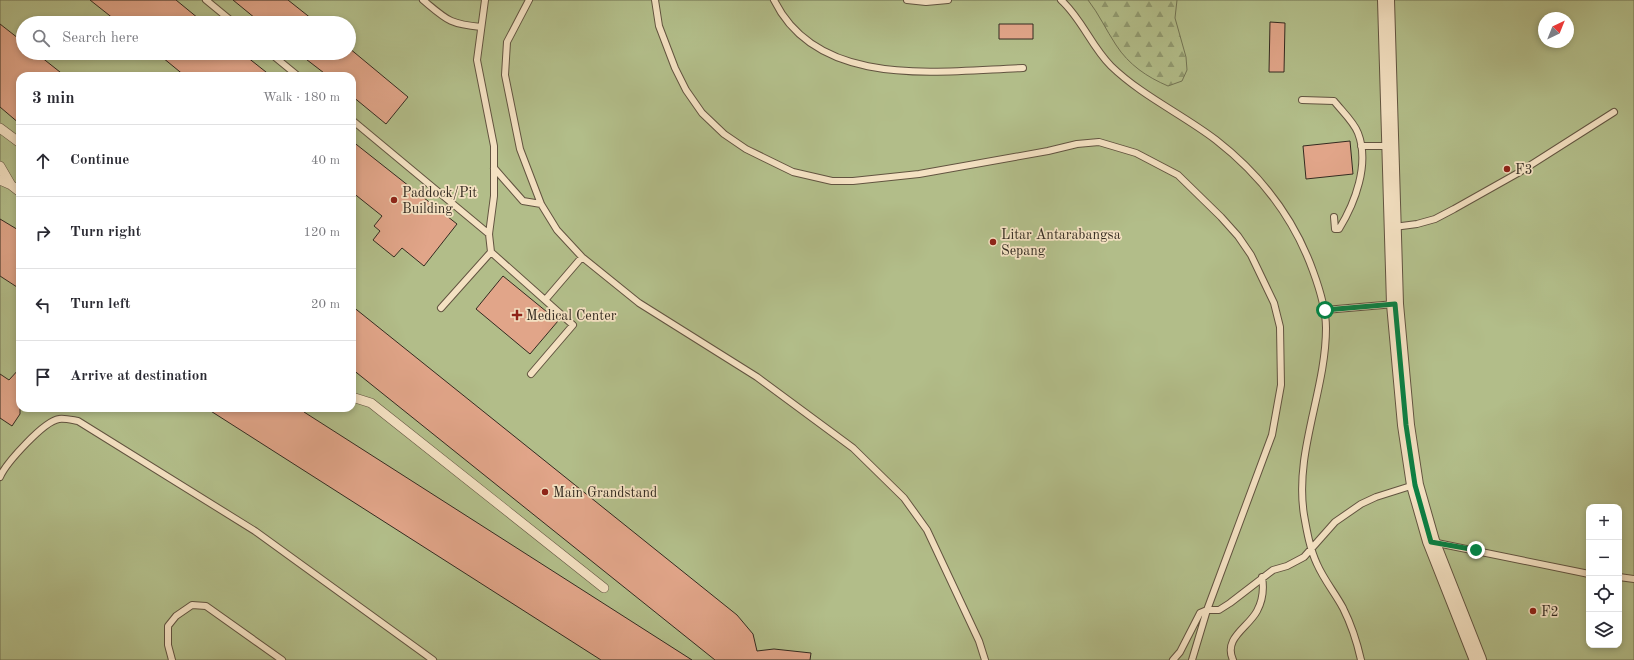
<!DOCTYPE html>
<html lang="en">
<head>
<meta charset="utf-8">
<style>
	:root { --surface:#fff; --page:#f7f7f7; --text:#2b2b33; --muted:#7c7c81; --line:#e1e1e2 }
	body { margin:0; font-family:"Old Standard TT",serif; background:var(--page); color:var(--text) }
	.controls { position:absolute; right:12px; bottom:12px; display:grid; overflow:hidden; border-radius:8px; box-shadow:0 2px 6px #0003 }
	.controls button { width:36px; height:36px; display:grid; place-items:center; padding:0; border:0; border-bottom:1px solid var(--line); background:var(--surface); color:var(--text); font:20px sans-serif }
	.compass { position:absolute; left:1538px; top:12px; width:36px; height:36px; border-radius:50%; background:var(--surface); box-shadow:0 2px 6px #0003; rotate:43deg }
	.stop { position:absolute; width:12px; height:12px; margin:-9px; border:3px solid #0b8043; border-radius:50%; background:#fff }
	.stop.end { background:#0b8043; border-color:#fff; box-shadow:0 1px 4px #0008 }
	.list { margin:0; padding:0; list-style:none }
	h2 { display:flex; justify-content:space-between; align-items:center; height:52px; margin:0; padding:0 16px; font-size:17px }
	h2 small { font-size:13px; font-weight:400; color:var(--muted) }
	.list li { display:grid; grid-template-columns:26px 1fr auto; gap:12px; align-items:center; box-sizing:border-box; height:72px; padding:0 16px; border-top:1px solid var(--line) }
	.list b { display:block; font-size:15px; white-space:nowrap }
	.list em { font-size:13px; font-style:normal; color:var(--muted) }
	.icon { flex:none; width:22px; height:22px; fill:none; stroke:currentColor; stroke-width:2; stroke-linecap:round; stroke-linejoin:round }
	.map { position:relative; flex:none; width:1634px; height:660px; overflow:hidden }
	.search { position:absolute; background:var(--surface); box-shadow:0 2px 6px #0003; left:16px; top:16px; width:340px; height:44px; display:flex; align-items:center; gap:10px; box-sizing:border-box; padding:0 14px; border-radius:22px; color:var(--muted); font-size:15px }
	.panel { position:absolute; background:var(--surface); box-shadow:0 2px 6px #0003; left:16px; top:72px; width:340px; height:340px; border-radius:12px }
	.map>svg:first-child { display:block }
	.grass { fill:#b2bd89; stroke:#727454; fill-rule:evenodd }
	.forest { fill:url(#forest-firs); stroke:#727454 }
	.building { fill:#e1a589; stroke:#332a20 }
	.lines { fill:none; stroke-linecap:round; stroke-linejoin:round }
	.service-casing { stroke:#625440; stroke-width:8 }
	.pedestrian-casing { stroke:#625440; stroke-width:10 }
	.tertiary-casing { stroke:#625440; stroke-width:18 }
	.service { stroke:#f4e1c2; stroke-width:6 }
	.pedestrian { stroke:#f4e1c2; stroke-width:9 }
	.tertiary { stroke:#f4e1c2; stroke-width:16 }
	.route { stroke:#0b8043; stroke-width:5 }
	.poi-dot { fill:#8f2418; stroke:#f4e1c2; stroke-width:1.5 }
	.labels { text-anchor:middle; stroke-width:3.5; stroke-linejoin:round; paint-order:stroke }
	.poi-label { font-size:14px; fill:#332a20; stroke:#f4e1c2; text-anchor:start }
</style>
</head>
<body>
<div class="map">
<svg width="1634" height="660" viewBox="0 0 1634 660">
	<defs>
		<pattern id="forest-firs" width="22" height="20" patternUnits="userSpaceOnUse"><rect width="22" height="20" fill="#b2bd89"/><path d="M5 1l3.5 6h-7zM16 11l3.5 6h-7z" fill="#919a70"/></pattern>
	</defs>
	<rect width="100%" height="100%" fill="#eed1a1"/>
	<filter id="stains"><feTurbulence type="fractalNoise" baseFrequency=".005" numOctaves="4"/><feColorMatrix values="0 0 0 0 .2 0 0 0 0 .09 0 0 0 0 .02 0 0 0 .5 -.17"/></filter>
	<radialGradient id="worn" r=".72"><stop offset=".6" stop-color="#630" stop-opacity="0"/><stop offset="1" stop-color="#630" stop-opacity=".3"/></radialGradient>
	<path class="grass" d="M 0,0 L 1634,0 L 1634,660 L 0,660 ZM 1544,18 L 1568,18 L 1568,42 L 1544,42 ZM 23,23 L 349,23 L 349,53 L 23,53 ZM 20,76 L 352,76 L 352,408 L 20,408 ZM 1589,507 L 1619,507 L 1619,645 L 1589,645 Z"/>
	<path class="forest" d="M 1088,0 L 1177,0 L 1175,18 L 1186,57 L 1187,70 L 1182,81 L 1168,86 C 1147,77 1129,65 1116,45 C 1106,30 1099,14 1088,0 Z"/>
	<path class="building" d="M 90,0 L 176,0 L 204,23 L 119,23 Z
		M 233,0 L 288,0 L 317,23 L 261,23 Z
		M 1270,22 L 1285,23 L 1284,72 L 1269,72 Z
		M 0,24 L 23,42 L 23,53 L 36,53 L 65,76 L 20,76 L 20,124 L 0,107 Z
		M 999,24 L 1033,24 L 1033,39 L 999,39 Z
		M 349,48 L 408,97 L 386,124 L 352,96 L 352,76 L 328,76 L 298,53 L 349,53 Z
		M 157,53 L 242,53 L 271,76 L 185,76 Z
		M 352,141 L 457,224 L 424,266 L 402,248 L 394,257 L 373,240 L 380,231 L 374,226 L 382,216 L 352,192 Z
		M 1350,141 L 1353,174 L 1306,179 L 1303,146 Z
		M 0,219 L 20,231 L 20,289 L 0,276 Z
		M 503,276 L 558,321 L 530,354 L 476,309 Z
		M 352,306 L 737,615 L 753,634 L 757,651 L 774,649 L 811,653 L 810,660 L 715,660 L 352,369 Z
		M 20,368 L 20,414 L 12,426 L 0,418 L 0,374 L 9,380 Z
		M 206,408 L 306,408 L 304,412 L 692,660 L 601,660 Z"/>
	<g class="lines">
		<defs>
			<path id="service" d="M 206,0 L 234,23
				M 423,0 C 447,20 449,24 481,27
				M 485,0 L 477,60 L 494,146 L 494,196 L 489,234 L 491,252 L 573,325 L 531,374
				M 529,0 L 507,42 L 505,75 L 520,149 L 541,204 L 557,230 L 582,257 L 639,303 L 757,377 L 853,448 L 904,498 L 927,530 L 979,641 L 985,660
				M 655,0 L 659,26 L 675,68 L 686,90 L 702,113 L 724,134 L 746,149 L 793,172 L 832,181 L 853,181 L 919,174 L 1048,151 L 1077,144 L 1099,142 L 1136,153 L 1178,175 L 1221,217 L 1238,236 L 1251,255 L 1274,303 L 1280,327 L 1281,385 L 1272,435 L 1207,610 L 1192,660
				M 774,0 C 818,90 940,71 1023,68
				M 907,0 L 926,2 L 948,0
				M 1061,0 C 1082,19 1091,46 1111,66 C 1142,96 1182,114 1216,140 C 1261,175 1294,218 1313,271 C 1320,290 1326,309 1326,328 C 1326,391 1294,452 1304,515 C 1307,532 1310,549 1317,564 C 1324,580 1335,593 1343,608 C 1351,624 1357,642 1361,660
				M 270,53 L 298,76
				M 1302,100 L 1334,101 C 1341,110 1354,122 1358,133 C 1370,164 1355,203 1339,229 L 1335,229 L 1334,217
				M 352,120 L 489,234
				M 1361,146 L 1389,146
				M 494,168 L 523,201 L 541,204
				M 1394,227 L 1417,224 L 1435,219 L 1454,209 L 1518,173 L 1614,112
				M 546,299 L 582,257
				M 441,308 L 491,252
				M 1325,310 L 1395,304
				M 0,477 C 6,463 44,421 59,419 C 64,418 72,420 78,421 L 255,531 L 433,660
				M 1432,542 L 1589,574
				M 1619,577 L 1634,579
				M 172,660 L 168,645 L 168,626 L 176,616 L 192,605 L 206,606 L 282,660
				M 1173,660 L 1180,652 L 1200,613 L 1207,610 L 1219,610 L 1230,603 L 1273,570 L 1287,566 L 1304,557 L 1335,522 L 1361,504 L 1376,497 L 1414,485
				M 1233,660 C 1223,638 1248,628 1257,611 C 1263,600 1264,589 1262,577"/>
			<path id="pedestrian" d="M 0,128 L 20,143
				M 0,166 L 11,185
				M 0,180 L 11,185 L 20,192
				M 352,397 L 371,403 L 604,588"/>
			<path id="tertiary" d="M 1386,0 L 1395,304 L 1406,425 L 1415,485 L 1431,541 L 1478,660"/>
		</defs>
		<use href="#service" class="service-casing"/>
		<use href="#pedestrian" class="pedestrian-casing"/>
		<use href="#tertiary" class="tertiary-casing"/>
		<use href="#service" class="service"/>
		<use href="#pedestrian" class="pedestrian"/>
		<use href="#tertiary" class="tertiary"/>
	</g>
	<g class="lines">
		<path class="route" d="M 1325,310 L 1395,304 L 1406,425 L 1415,485 L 1431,542 L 1476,550"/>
	</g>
	<g class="poi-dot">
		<circle cx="1507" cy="169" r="4"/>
		<circle cx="394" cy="200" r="4"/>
		<circle cx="993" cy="242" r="4"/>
		<path d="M515 309h4v4h4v4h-4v4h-4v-4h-4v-4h4z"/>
		<circle cx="545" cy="492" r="4"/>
		<circle cx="1533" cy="611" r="4"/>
	</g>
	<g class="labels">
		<g class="poi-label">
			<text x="1515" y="174">F3</text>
			<text x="402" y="197">Paddock/Pit<tspan x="402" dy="16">Building</tspan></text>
			<text x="1001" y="239">Litar Antarabangsa<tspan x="1001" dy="16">Sepang</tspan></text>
			<text x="526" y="320">Medical Center</text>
			<text x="553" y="497">Main Grandstand</text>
			<text x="1541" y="616">F2</text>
		</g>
	</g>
	<rect width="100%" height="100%" filter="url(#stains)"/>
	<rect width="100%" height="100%" fill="url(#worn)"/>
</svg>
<div class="controls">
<button>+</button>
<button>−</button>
<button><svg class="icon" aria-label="locate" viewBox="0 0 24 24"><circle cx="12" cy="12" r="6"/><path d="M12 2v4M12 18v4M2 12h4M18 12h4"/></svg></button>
<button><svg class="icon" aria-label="layers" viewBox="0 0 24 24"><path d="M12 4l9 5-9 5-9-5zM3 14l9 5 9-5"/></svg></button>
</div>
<svg class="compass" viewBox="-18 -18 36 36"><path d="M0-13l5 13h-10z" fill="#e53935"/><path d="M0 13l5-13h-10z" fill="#7c7c81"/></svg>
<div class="stop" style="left:1325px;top:310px"></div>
<div class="stop end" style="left:1476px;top:550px"></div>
<div class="search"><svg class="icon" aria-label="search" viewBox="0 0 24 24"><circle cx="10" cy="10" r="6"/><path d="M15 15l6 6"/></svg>Search here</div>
<section class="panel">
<h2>3 min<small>Walk · 180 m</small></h2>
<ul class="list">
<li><svg class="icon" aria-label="ahead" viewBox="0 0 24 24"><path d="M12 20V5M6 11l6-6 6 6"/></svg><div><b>Continue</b></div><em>40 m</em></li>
<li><svg class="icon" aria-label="right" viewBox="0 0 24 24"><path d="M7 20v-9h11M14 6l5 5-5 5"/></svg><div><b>Turn right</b></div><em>120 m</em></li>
<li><svg class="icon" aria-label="left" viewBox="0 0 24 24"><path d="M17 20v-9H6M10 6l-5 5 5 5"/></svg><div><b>Turn left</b></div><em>20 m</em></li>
<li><svg class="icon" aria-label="arrive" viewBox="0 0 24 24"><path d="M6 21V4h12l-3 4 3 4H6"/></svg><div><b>Arrive at destination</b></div></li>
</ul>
</section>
</div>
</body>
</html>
